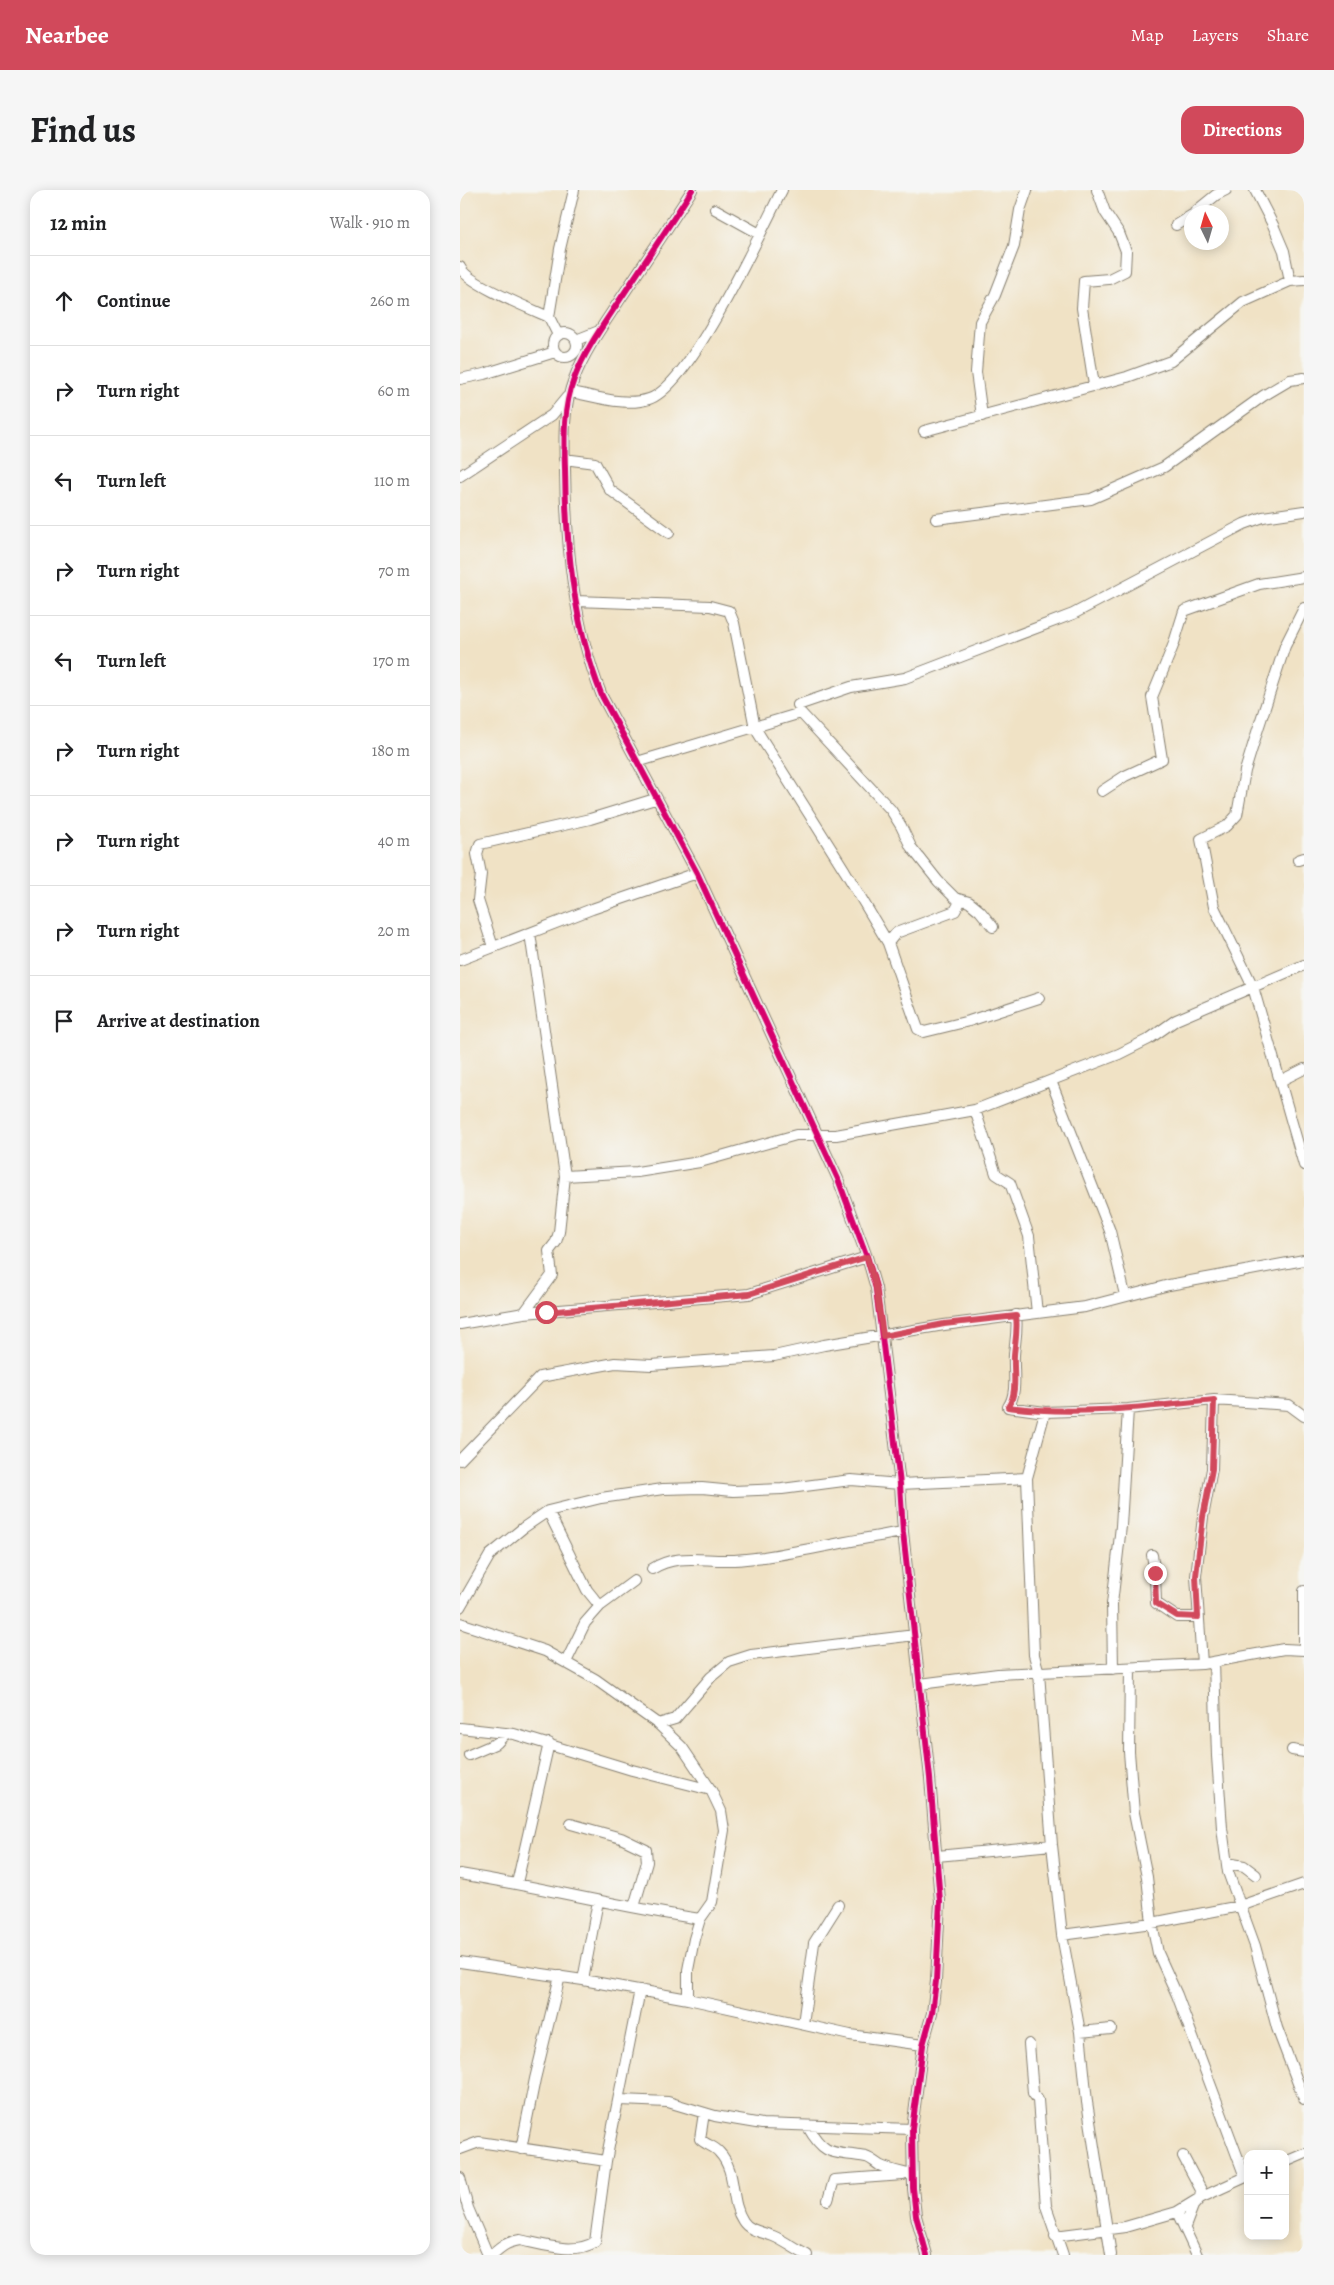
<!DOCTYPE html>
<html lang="en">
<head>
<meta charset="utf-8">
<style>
	:root { --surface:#fff; --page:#f6f6f6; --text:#202124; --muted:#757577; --line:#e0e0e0; --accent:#d1495b }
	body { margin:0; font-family:Alegreya,serif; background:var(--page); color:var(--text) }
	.controls { position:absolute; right:15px; bottom:15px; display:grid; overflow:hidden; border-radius:10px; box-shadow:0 2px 12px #0003 }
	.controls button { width:45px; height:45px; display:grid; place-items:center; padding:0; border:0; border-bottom:1px solid var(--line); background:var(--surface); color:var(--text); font:25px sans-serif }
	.compass { position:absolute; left:724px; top:15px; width:45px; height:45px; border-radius:50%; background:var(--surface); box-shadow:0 2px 12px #0003; rotate:355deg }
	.stop { position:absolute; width:15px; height:15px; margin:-11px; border:4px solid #d1495b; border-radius:50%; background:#fff }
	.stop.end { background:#d1495b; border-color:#fff; box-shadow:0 1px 5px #0008 }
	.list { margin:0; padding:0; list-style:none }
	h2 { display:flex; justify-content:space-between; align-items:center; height:65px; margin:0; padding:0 20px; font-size:21px }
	h2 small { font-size:16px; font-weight:400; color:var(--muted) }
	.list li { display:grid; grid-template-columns:32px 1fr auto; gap:15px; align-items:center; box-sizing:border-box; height:90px; padding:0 20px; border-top:1px solid var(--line) }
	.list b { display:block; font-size:19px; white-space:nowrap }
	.list em { font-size:16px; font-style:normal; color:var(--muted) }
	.icon { flex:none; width:28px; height:28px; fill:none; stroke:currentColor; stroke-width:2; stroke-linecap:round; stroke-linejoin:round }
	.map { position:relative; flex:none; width:844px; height:2065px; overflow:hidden; border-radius:15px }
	header { display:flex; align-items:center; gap:30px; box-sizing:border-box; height:70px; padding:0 25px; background:var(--accent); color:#fff }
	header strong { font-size:24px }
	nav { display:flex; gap:28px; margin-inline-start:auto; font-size:18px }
	.intro { display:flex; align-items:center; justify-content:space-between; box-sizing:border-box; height:120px; padding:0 30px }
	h1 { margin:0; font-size:35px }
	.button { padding:12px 22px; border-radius:15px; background:var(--accent); color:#fff; font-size:18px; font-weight:700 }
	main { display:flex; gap:30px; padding:0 30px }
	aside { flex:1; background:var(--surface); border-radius:15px; box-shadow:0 2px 12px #0003 }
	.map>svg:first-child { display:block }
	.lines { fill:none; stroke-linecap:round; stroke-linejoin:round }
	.minor-casing { stroke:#867f70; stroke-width:12 }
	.minor { stroke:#fff; stroke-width:10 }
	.cycleway-casing { stroke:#f6f6f2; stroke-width:9 }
	.cycleway { stroke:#d6006c; stroke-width:6 }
	.route { stroke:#d1495b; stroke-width:6 }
</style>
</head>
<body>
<header>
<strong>Nearbee</strong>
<nav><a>Map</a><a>Layers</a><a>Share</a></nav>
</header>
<div class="intro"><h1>Find us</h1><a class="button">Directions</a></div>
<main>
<aside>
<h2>12 min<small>Walk · 910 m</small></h2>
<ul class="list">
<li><svg class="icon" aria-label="ahead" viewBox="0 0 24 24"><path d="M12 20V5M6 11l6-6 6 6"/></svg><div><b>Continue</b></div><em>260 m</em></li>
<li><svg class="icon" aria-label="right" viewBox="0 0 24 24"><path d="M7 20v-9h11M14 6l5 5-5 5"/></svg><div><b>Turn right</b></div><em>60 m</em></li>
<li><svg class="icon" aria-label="left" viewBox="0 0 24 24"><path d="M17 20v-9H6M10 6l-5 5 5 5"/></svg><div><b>Turn left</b></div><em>110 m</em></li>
<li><svg class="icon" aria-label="right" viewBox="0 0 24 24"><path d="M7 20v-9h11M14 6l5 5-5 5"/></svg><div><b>Turn right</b></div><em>70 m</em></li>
<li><svg class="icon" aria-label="left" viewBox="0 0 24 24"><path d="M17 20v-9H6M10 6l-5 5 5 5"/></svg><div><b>Turn left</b></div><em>170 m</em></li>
<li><svg class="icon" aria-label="right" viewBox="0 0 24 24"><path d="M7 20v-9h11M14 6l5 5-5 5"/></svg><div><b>Turn right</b></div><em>180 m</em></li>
<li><svg class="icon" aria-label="right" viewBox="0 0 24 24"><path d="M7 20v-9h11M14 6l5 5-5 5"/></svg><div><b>Turn right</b></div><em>40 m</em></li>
<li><svg class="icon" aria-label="right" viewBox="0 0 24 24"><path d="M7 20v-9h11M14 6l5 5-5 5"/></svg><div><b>Turn right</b></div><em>20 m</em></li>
<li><svg class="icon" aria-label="arrive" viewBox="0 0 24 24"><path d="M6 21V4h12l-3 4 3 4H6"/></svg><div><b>Arrive at destination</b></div></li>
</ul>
</aside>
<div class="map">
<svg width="844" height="2065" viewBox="0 0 844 2065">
	<rect width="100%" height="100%" fill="#f6f6f2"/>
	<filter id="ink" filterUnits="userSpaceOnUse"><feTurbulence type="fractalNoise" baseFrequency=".02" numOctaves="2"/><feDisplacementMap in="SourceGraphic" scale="10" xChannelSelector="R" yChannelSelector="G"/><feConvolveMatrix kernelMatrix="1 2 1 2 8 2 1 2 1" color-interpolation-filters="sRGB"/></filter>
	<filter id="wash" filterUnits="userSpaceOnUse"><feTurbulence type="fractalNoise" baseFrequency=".0096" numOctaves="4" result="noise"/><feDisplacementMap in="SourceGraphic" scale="20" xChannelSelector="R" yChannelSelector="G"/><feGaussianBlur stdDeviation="1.12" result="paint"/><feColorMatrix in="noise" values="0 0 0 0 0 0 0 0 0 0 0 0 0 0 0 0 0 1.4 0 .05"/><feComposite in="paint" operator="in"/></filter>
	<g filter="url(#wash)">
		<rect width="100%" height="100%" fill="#f0e2c5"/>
	</g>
	<g filter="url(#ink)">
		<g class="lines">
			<defs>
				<path id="minor" d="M 232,0 C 209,36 185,72 161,108 C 144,134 125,160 114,189 C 103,218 104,248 105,279 C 106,355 113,434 142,506 L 237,683 L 295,809 L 378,989 L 407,1067 L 416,1098 L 440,1294 L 443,1342 L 470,1588 L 480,1711 L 476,1791 L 472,1823 L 463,1855 L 452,1939 L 453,1998 L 456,2026 L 467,2065
					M 795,0 L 813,35 L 824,61 L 830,91
					M 255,19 L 300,44
					M 735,22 L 756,5 L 766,0
					M 716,35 L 732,25
					M 0,77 C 6,93 71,119 89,127
					M93 155a12 12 0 1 1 24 0a12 12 0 1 1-24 0Z
					M 98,145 L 89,127 L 100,59 L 114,0
					M 116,150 L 139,141
					M 0,189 L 24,184 L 95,162
					M 634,195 L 622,118 L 624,91 L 649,89 L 665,81 L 666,61 L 659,43 L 645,22 L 637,0
					M 111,202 C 135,206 165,217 189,209 C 231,195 300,43 322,0
					M 522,226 L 516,182 L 520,132 L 535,105 L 554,56 L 560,20 L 567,0
					M 464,241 L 667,187 L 711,171 L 783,112 L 830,91 L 844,90
					M 104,269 L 135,273 L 150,300 L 209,343
					M 0,286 L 92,225 L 107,207
					M 476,329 L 631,309 L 704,277 L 803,206 L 830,190 L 844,188
					M 116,411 L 250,416 L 269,421 L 274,433 L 295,538 L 385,681 L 428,753 L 458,839 L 464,842 L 509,831 L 579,808
					M 844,418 L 825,456 L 798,539 L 785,581 L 777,625 L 767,636 L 741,649 L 754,717 L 793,797 L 844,975
					M 338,515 L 391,497 L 445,488 L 613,424 L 784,334 L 803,327 L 844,321
					M 177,572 L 341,523 L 431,620 L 441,636 L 451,657 L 478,691 L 495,708 L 509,712 L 520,721 L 533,737
					M 642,601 L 665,586 L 702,569 L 692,507 L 713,456 L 724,421 L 799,394 L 844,387
					M 838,670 L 844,668
					M 428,753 L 436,743 L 495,721 L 501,710
					M 33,757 L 18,710 L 21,684 L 17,664 L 20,654 L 130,629 L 195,609
					M 0,770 L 132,719 L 237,683
					M 591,891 L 650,1041 L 665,1105
					M 820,891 L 844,879
					M 515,920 L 536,984 L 550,993 L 569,1046 L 577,1123
					M 105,986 L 177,982 L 240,972 L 336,945 L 376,945 L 515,920 L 659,864 L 689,849 L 716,830 L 844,775
					M 64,1123 L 92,1085 L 89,1061 L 96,1052 L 99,1042 L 105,986 L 70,743
					M 556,1125 C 558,1140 555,1151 554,1165 C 553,1181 558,1203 548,1217 L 585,1222 L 668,1219 L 754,1210 L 829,1215 L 844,1226
					M 0,1134 L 64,1123 L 289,1104 L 407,1067
					M 585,1222 L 567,1288 L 574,1465 L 579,1483 L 592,1655 L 602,1745 L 620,1842 L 627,1912 L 651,2065
					M 0,1270 L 80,1187 L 155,1173 L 191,1175 L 314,1166 L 364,1155 L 484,1135 L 625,1117 L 709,1095 L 844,1070
					M 88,1321 L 127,1400 L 140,1416
					M 692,1365 L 695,1383 L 696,1413 L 717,1427 L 738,1427
					M 192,1379 C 217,1363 242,1371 270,1370 C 281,1370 293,1368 304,1367 C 350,1360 397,1349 443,1342
					M 0,1417 L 30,1365 L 63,1338 L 88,1321 L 141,1308 L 203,1299 L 242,1298 L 273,1301 L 322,1299 L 391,1290 L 440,1294 L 567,1288
					M 0,1433 L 85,1461 L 135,1489 L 198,1534 L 222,1557 L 251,1600 L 261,1621 L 264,1640 L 252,1712 L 240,1729 L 234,1749 L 228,1780 L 228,1809
					M 844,1460 L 844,1401
					M 106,1472 L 125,1433 L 140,1416 L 174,1391
					M 754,1472 L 757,1566 L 762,1638 L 768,1682 L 795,1756 L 817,1838 L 844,1909
					M 742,1474 L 736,1386 L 743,1327 L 752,1279 L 754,1210
					M 653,1479 L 652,1414 L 661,1336 L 668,1219
					M 670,1479 L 669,1562 L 674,1623 L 687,1687 L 692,1733 L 698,1763 L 717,1805 L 785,1987
					M 460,1494 L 538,1484 L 742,1474 L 824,1459 L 844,1460
					M 198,1534 L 215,1529 L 251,1487 L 269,1472 L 291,1465 L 455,1445
					M 0,1538 L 54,1544 L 172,1580 L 251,1600
					M 832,1560 L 844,1562
					M 9,1565 L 37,1553 L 46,1543
					M 111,1634 L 161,1648 L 186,1660 L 187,1672 L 174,1717
					M 477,1666 L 592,1655
					M 767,1673 L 784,1676 L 796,1685
					M 0,1684 C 81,1697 160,1717 240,1729
					M 57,1693 L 89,1553
					M 602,1745 L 692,1733 L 780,1716 L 844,1694
					M 0,1772 L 123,1790 L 228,1809 L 390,1845 L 463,1855
					M 123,1790 L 138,1711
					M 343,1834 L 354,1753 L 378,1715
					M 620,1842 L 651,1839
					M 569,1854 L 573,1903 L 578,1910 L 586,2016 L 603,2065
					M 160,1910 L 208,1912 L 255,1926 L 302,1934 L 452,1939
					M 244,1923 L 240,1949 C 246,1955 254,1956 259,1962 C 278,1982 269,2010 283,2031 C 289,2041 303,2042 313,2046 C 325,2051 336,2060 347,2065
					M 348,1937 C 366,1969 375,1961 406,1967 C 410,1968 415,1972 419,1975 C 429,1980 441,1982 452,1985
					M 0,1959 L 19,1952 L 146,1971
					M 61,1959 L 75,1889 L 100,1786
					M 723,1966 L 741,2000 L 740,2008 L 733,2016 L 725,2037
					M 825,1972 L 844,1964
					M 0,1988 L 8,2018 L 28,2065
					M 368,2010 L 374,1990 L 443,1985
					M 717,2022 L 737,2065
					M 595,2046 L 665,2037 L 717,2022 L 740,2008 L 788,1986
					M 32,2065 C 42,2056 47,2052 60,2050 C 84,2055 114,2065 135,2052 L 146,1971 L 180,1800"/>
			</defs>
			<use href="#minor" class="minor-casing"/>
			<use href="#minor" class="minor"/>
			<defs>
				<path id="cycleway" d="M 232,0 C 209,36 185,72 161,108 C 144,134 125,160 114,189 C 103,218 104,248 105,279 C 106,355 113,434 142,506 L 237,683 L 295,809 L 378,989 L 407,1067 L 416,1098 L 440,1294 L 443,1342 L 470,1588 L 480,1711 L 476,1791 L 472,1823 L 463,1855 L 452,1939 L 453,1998 L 456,2026 L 467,2065"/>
			</defs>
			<use href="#cycleway" class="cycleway-casing"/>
			<use href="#cycleway" class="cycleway"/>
		</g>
	</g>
	<g class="lines" filter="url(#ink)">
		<path class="route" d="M 86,1122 L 289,1104 L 407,1067 L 416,1098 L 423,1146 L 484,1134 L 556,1126 C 558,1140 555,1152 554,1165 C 553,1181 558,1203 548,1217 C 617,1226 685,1217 754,1210 L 752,1279 L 743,1327 L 736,1386 L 738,1427 L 717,1426 L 696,1413 L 695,1383"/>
	</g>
</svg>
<div class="controls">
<button>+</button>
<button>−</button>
</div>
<svg class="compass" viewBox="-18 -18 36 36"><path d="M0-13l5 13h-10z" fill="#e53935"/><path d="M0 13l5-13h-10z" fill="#757577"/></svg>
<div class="stop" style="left:86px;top:1122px"></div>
<div class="stop end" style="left:695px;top:1383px"></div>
</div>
</main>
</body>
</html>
